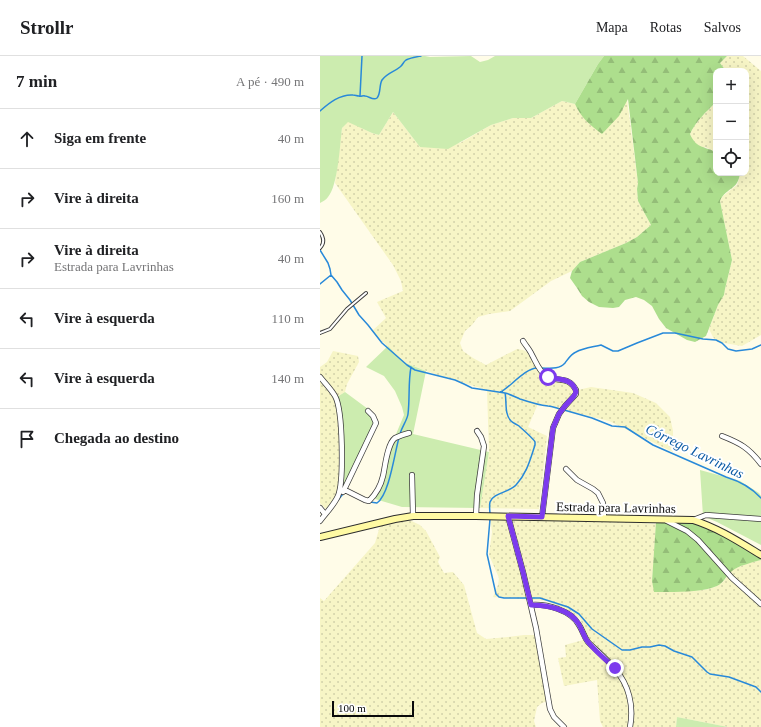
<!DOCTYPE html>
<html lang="pt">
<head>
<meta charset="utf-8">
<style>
	:root { --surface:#fff; --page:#f6f6f6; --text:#202124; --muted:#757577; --line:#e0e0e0 }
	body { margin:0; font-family:Georgia,serif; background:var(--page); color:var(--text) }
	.controls { position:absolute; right:12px; top:12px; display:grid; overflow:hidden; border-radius:8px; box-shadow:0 4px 16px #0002 }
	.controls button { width:36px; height:36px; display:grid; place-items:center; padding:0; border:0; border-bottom:1px solid var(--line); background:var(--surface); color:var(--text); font:20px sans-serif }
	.scale { position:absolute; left:12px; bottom:10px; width:82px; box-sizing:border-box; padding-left:4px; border:2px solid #0a0a0a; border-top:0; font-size:11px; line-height:14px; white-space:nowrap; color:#0a0a0a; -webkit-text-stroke:3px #fff; paint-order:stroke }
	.stop { position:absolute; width:12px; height:12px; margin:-9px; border:3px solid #7c3aed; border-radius:50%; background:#fff }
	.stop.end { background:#7c3aed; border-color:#fff; box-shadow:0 1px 4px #0008 }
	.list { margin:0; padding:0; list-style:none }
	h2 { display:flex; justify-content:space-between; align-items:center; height:52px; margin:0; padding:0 16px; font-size:17px }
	h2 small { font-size:13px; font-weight:400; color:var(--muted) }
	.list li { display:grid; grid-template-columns:26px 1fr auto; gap:12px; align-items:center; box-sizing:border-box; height:60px; padding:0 16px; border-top:1px solid var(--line) }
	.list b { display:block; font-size:15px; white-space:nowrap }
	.list p { margin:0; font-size:13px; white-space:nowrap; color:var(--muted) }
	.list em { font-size:13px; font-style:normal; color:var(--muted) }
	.icon { flex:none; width:22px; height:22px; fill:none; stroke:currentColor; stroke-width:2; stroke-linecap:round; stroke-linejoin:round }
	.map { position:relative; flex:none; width:441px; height:671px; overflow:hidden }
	header { display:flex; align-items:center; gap:24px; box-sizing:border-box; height:56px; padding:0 20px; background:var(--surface); border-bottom:1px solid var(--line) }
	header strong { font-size:19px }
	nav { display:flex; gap:22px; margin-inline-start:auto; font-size:14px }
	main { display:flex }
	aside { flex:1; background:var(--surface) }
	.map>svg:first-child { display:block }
	.farmland { fill:url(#farmland-dots) }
	.grass { fill:#ccecaf }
	.forest { fill:url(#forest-firs) }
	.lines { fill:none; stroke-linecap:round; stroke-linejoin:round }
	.stream { stroke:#2889d9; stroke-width:1.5 }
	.lane-casing { stroke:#3d3d3d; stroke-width:4 }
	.street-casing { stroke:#3d3d3d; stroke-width:6 }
	.secondary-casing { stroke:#2c2c2c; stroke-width:8 }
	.lane { stroke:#fff; stroke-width:2 }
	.street { stroke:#fff; stroke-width:4.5 }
	.secondary { stroke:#fffaa3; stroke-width:6 }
	.route { stroke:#7c3aed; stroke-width:5 }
	.labels { text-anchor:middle; stroke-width:4; stroke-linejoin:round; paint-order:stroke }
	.street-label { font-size:13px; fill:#0a0a0a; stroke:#fff }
	.water-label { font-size:14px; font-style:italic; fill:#0b5aa5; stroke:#fff }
</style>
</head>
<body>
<header>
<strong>Strollr</strong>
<nav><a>Mapa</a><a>Rotas</a><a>Salvos</a></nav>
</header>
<main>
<aside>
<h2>7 min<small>A pé · 490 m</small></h2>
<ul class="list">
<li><svg class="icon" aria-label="ahead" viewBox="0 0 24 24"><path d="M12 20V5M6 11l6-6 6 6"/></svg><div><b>Siga em frente</b></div><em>40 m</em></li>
<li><svg class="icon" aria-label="right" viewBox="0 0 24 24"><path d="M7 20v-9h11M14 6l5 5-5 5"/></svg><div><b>Vire à direita</b></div><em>160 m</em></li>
<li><svg class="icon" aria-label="right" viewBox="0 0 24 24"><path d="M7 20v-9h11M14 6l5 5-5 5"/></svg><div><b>Vire à direita</b><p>Estrada para Lavrinhas</p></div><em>40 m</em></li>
<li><svg class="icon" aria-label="left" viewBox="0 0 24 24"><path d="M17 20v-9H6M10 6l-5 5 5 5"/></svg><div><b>Vire à esquerda</b></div><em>110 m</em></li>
<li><svg class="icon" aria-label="left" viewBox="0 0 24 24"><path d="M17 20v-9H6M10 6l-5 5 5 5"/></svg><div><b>Vire à esquerda</b></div><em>140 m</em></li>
<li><svg class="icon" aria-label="arrive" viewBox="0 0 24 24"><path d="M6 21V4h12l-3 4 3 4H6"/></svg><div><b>Chegada ao destino</b></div></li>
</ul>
</aside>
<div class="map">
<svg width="441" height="671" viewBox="0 0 441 671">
	<defs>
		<pattern id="farmland-dots" width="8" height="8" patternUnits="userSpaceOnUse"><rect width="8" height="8" fill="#f7f5c6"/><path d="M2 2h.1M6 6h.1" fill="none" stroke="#d2d1a9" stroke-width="1.8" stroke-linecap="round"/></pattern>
		<pattern id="forest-firs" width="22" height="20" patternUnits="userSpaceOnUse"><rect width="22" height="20" fill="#adde8d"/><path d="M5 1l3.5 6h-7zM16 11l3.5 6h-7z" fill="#94bd78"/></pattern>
	</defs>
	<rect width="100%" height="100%" fill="#fffce8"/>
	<path class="farmland" d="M 407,0 L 423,0 L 441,15 L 441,279 L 422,290 L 398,286 L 393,281 L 389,273 L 398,249 L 404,239 L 405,233 L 412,204 L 400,145 L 403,140 L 417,129 L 419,123 L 420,117 L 426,117 L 426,15 L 406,15 L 400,7 Z
		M 307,43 L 318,127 L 317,133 L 318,145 L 331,169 L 317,181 L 306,187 L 260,206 L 252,215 L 231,225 L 190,255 L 169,258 L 158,261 L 152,269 L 145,275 L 140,287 L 143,295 L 153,302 L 166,309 L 197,293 L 203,294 L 211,298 L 219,311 L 227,316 L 247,323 L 258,334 L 271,331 L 313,337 L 336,347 L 350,361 L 353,375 L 353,396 L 289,365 L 218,348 L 208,371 L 227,380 L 219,453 L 160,452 L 169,396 L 167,334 L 117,319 L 83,306 L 52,275 L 66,262 L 57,246 L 83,235 L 81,225 L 73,209 L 15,127 L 22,72 L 28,65 L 52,77 L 59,79 L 73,56 L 100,91 L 140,87 L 171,69 L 193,62 L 211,62 L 242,45 L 255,48 L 259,56 Z
		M 396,46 L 396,96 L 385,91 L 383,92 L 373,86 L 370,78 L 373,72 L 382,60 Z
		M 13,295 L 38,300 L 39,306 L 27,328 L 25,336 L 17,341 L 20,362 L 21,434 L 6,453 L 0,447 L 0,311 L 7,306 Z
		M 83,461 L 100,469 L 106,475 L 120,501 L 118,506 L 124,517 L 133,516 L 144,529 L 157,577 L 166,583 L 188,581 L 204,579 L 214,579 L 221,591 L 228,645 L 222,647 L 217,651 L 214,665 L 216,671 L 0,671 L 0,542 L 4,545 L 55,487 L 62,463 Z
		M 170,461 L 282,464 L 336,468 L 332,525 L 335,536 L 385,534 L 395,531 L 403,526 L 412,514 L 428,507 L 441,504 L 441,671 L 408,671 L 357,661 L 356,671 L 283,671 L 280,665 L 277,624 L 244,630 L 238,602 L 246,601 L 245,589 L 267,583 L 260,562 L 250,556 L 227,545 L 173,541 L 178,529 L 179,522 L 169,499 L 172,476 Z"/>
	<path class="grass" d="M 0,0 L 105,0 L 110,1 L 151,0 L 160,6 L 168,4 L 175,0 L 284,0 L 278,8 L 255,48 L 242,45 L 211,62 L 193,62 L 171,69 L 128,93 L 100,91 L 73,56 L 59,79 L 52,77 L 28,66 L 22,72 C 20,88 18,130 8,141 C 6,144 3,145 0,147 Z
		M 68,290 L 83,306 L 106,315 L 93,378 L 169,396 L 160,452 L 82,451 L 55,443 L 66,402 L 84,359 L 82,351 L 75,335 L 64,320 L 46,311 Z
		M 25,336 L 48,353 L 54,367 L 24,430 L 21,434 L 20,406 L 20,362 L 17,341 Z
		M 380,414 L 420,425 L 439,437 L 441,440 L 441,489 L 397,466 L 383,460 Z
		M 357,661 L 408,671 L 356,671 Z"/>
	<path class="forest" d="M 284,0 L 407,0 L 400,7 L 406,15 L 396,15 L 396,46 C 386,56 376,65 370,78 C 376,92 383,90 396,96 L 396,117 L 420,117 C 418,135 406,131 400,145 L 412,204 L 405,233 L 404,239 L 398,249 L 386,280 L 375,286 L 367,284 L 346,272 L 339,263 L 332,250 L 324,244 L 316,241 L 305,244 L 299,251 L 293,252 L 279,251 L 269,246 L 262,240 L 257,232 L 250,222 L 252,215 L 260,206 L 306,187 L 317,181 L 331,169 L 318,145 L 317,133 L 318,127 L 308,43 L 299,60 L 282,78 C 270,69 261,62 255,48 L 278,8 Z
		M 336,466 L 366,466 L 379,468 L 392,472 L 441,501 L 441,504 C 434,506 417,510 412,515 C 405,520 406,525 397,530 C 382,537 351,536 334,536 L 332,525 Z"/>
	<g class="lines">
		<path class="stream" d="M 40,40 L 42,0
			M 0,55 C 9,47 20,38 33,39 C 35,39 37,40 39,40 C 41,41 43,39 45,40 C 49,40 53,45 57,42 C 61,38 59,29 62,24 C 67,17 74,16 80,11 C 83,9 83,6 86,4 C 90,2 96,1 101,0
			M 0,194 L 8,207 L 10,213 L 11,219 L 17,226 L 22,234 L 30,244 L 39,259 L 48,269 L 62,287 L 87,309 L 95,314 L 135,324 L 144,328 L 152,332 L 185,337 C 190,338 195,341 200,343 C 209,346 218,349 228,350 C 232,350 236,352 240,353
			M 0,228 L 11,219
			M 221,312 C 229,312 239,314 245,307 C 248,303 251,298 256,296 C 263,292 273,291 281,289 L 293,295 L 298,295 L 317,287 L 343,277 L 355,277 L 383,283 L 396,284 L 402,287 L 408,293 L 416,295 L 432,293 L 441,289
			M 181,336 C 191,330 206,312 217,312
			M 244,354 L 272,362 L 292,370 L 305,371 L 333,389 L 406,421 C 419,425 431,431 441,442
			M 18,444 L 23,438
			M 50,446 L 57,447 C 70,438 75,393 80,378 C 82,370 87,365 88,358 C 90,342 88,327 91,311
			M 170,459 C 170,455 169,450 170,446 C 173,437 190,436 196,429 C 207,417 210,404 215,389 C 215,388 215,387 215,386 C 214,383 201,372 199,370 C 196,368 193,367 191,365 C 184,358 187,345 185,337
			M 170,463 L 167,498 L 176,538 L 179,541 L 184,542 L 220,542 L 248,551 L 259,558 L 272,573 L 302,594 L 310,594 L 322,591 L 330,591 L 339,589 L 345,590 L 354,595 L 372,601 L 387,616 L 390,618 L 409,621 L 436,631 L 441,636"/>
		<defs>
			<path id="lane" d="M 0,176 C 4,182 5,187 0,192
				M 0,277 L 10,273 L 27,253 L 46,237"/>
			<path id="street" d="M 203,285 C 206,290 210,294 212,299 C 216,306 219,315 226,320 C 238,327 248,319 256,334 L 256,338 L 245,350 L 239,358 L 233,372 L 222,461
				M 0,321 C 5,327 11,333 15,340 C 23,354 24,425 18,440 C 14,449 6,457 0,465
				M 402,380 C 420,387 429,392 441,408
				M 246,413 L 257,424 L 273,433 L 278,437 L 283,447 L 284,462
				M 92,419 L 93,460
				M 25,434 L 45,444 L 49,445 C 56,438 61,429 63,420 C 65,412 67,388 75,382 C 79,380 85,378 89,377
				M 23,436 L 56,367 L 53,360 L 48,355
				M 0,452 L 5,458
				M 156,460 L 157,439 L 164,390 L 161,381 L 157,375
				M 188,460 L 203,516 L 216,572 L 230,653 L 234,661 L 244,671
				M 373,464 L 386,459 L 441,463
				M 347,465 L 367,475 L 378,484 L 412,522 L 441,548
				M 211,549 C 227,548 251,554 259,569 C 263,575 264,581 268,586 C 277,595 287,603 295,613 C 309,629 314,650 310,671"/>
			<path id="secondary" d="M 0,481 L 75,463 L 93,460 L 156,460 L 373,464 C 398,472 418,485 441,499"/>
		</defs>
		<use href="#lane" class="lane-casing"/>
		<use href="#street" class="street-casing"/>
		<use href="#secondary" class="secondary-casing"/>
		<use href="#lane" class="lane"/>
		<use href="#street" class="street"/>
		<use href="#secondary" class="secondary"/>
	</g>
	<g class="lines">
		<path class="route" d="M 228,321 C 239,324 253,322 256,336 L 254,340 L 245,350 L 239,358 L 233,372 L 222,461 L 188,460 L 203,516 L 211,549 C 227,549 249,553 258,567 C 262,573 264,581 268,586 C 276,596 286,604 295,612"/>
	</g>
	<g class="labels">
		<g class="street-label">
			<text transform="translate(296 451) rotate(1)" y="5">Estrada para Lavrinhas</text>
		</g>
		<g class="water-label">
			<text transform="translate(375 395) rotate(26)" y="5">Córrego Lavrinhas</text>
		</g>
	</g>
</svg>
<div class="controls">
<button>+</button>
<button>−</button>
<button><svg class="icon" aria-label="locate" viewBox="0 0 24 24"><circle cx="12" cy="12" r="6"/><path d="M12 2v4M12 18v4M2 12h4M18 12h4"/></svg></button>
</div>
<div class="scale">100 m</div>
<div class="stop" style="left:228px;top:321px"></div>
<div class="stop end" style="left:295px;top:612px"></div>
</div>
</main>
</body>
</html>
